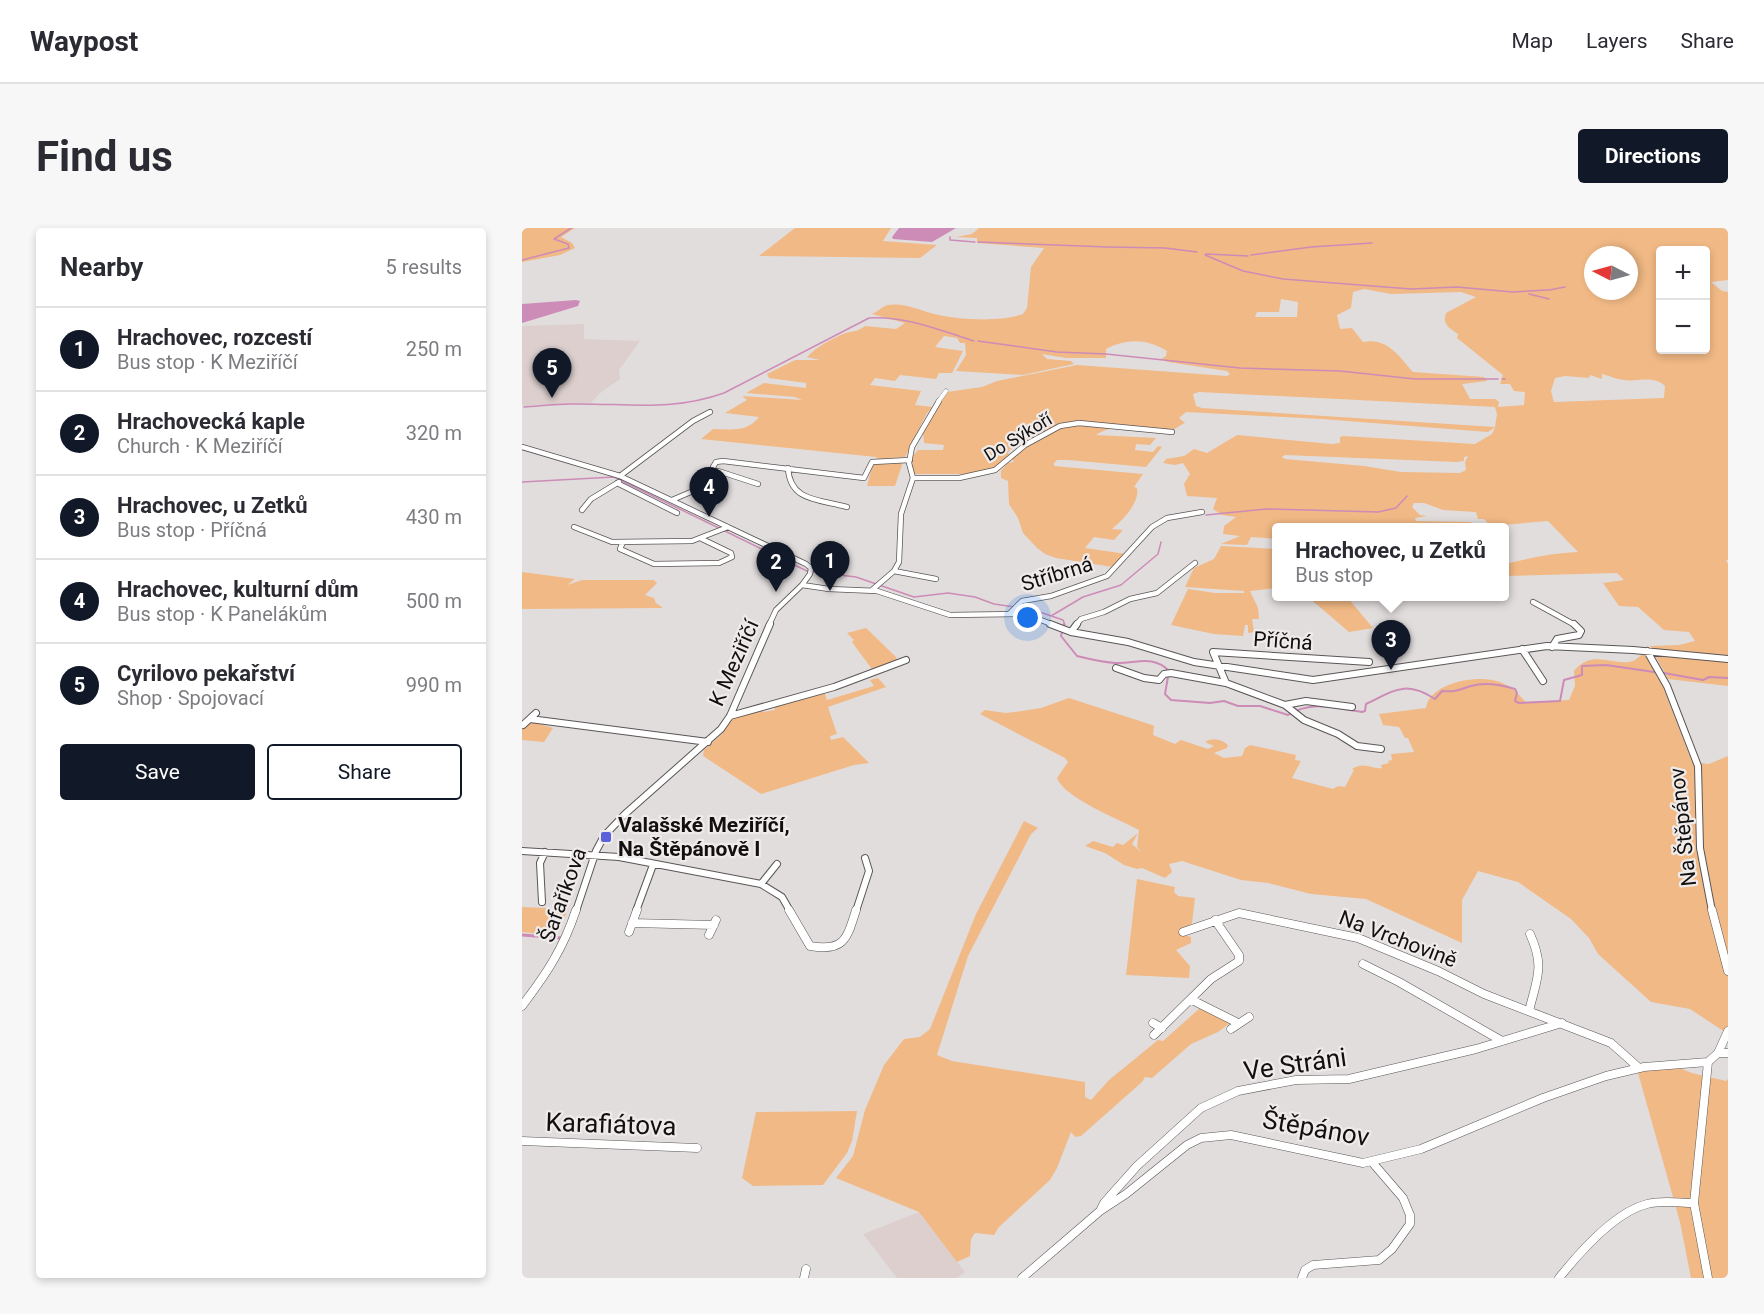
<!DOCTYPE html>
<html lang="en">
<head>
<meta charset="utf-8">
<style>
	:root { --surface:#fff; --page:#f7f7f7; --text:#2b2b33; --muted:#7c7c81; --line:#e1e1e2; --accent:#111827 }
	body { margin:0; font-family:Roboto,sans-serif; background:var(--page); color:var(--text) }
	.controls { position:absolute; right:18px; top:18px; display:grid; overflow:hidden; border-radius:6px; box-shadow:0 3px 9px #0003 }
	.controls button { width:54px; height:54px; display:grid; place-items:center; padding:0; border:0; border-bottom:2px solid var(--line); background:var(--surface); color:var(--text); font:30px sans-serif }
	.compass { position:absolute; left:1062px; top:18px; width:54px; height:54px; border-radius:50%; background:var(--surface); box-shadow:0 3px 9px #0003; rotate:276deg }
	.you { position:absolute; left:506px; top:390px; width:21px; height:21px; margin:-15px; border:4px solid #fff; border-radius:50%; background:#1a73e8; box-shadow:0 0 0 9px #1a73e833 }
	.badge { display:grid; place-items:center; width:39px; height:39px; border-radius:50%; background:var(--accent); color:#fff; font-size:20px; font-weight:700 }
	.pin { position:absolute; translate:-50% -50px; filter:drop-shadow(0 2px 3px #0008) }
	.pin::after { content:''; position:absolute; top:32px; width:21px; height:18px; background:inherit; clip-path:polygon(0 0,100% 0,50% 100%) }
	.popup { position:absolute; left:750px; top:295px; width:237px; height:78px; box-sizing:border-box; display:grid; place-content:center; border-radius:6px; background:var(--surface); filter:drop-shadow(0 2px 4px #0005); font-size:20px; white-space:nowrap; color:var(--muted) }
	.popup b { font-size:22px; color:var(--text) }
	.popup::after { content:''; position:absolute; left:50%; top:100%; margin-left:-12px; border:12px solid transparent; border-top-color:var(--surface) }
	.list { margin:0; padding:0; list-style:none }
	h2 { display:flex; justify-content:space-between; align-items:center; height:78px; margin:0; padding:0 24px; font-size:26px }
	h2 small { font-size:20px; font-weight:400; color:var(--muted) }
	.list li { display:grid; grid-template-columns:39px 1fr auto; gap:18px; align-items:center; box-sizing:border-box; height:84px; padding:0 24px; border-top:2px solid var(--line) }
	.list b { display:block; font-size:22px; white-space:nowrap }
	.list p { margin:0; font-size:20px; white-space:nowrap; color:var(--muted) }
	.list em { font-size:20px; font-style:normal; color:var(--muted) }
	.actions { display:flex; gap:12px; padding:18px 24px }
	.actions a { flex:1; padding:14px 0; border:2px solid var(--accent); border-radius:6px; text-align:center; font-size:21px; color:var(--accent) }
	.actions .main { background:var(--accent); color:#fff }
	.map { position:relative; flex:none; width:1206px; height:1050px; overflow:hidden; border-radius:6px }
	header { display:flex; align-items:center; gap:36px; box-sizing:border-box; height:84px; padding:0 30px; background:var(--surface); border-bottom:2px solid var(--line) }
	header strong { font-size:28px }
	nav { display:flex; gap:33px; margin-inline-start:auto; font-size:21px }
	.intro { display:flex; align-items:center; justify-content:space-between; box-sizing:border-box; height:144px; padding:0 36px }
	h1 { margin:0; font-size:42px }
	.button { padding:15px 27px; border-radius:6px; background:var(--accent); color:#fff; font-size:21px; font-weight:700 }
	main { display:flex; gap:36px; padding:0 36px }
	aside { flex:1; background:var(--surface); border-radius:6px; box-shadow:0 3px 9px #0003 }
	.map>svg:first-child { display:block }
	.built { fill:#dccfce }
	.green { fill:#f1b985; fill-rule:evenodd }
	.water { fill:#cd8bb7 }
	.lines { fill:none; stroke-linecap:round; stroke-linejoin:round }
	.stream-far2 { stroke:#cd8bb7; stroke-width:1.5 }
	.stream-far1 { stroke:#cd8bb7; stroke-width:2 }
	.stream { stroke:#cd8bb7; stroke-width:3 }
	.minor-far3-casing { stroke:#5a5656; stroke-width:4.5 }
	.minor-far2-casing { stroke:#5a5656; stroke-width:6 }
	.minor-far1-casing { stroke:#5a5656; stroke-width:8 }
	.minor-casing { stroke:#5a5656; stroke-width:9 }
	.minor-far3 { stroke:#fff; stroke-width:4 }
	.minor-far2 { stroke:#fff; stroke-width:4.5 }
	.minor-far1 { stroke:#fff; stroke-width:6 }
	.minor { stroke:#fff; stroke-width:8 }
	.poi-dot { fill:#5d61d9; stroke:#efebea; stroke-width:2 }
	.labels { text-anchor:middle; stroke-width:4.5; stroke-linejoin:round; paint-order:stroke }
	.far-street-label { font-size:18px; fill:#11100f; stroke:#efebea }
	.street-label { font-size:21px; fill:#11100f; stroke:#efebea }
	.poi-label { font-size:21px; font-weight:bold; fill:#11100f; stroke:#efebea; text-anchor:start }
	.near-street-label { font-size:26px; fill:#11100f; stroke:#efebea }
</style>
</head>
<body>
<header>
<strong>Waypost</strong>
<nav><a>Map</a><a>Layers</a><a>Share</a></nav>
</header>
<div class="intro"><h1>Find us</h1><a class="button">Directions</a></div>
<main>
<aside>
<h2>Nearby<small>5 results</small></h2>
<ul class="list">
<li><span class="badge">1</span><div><b>Hrachovec, rozcestí</b><p>Bus stop · K Meziříčí</p></div><em>250 m</em></li>
<li><span class="badge">2</span><div><b>Hrachovecká kaple</b><p>Church · K Meziříčí</p></div><em>320 m</em></li>
<li><span class="badge">3</span><div><b>Hrachovec, u Zetků</b><p>Bus stop · Příčná</p></div><em>430 m</em></li>
<li><span class="badge">4</span><div><b>Hrachovec, kulturní dům</b><p>Bus stop · K Panelákům</p></div><em>500 m</em></li>
<li><span class="badge">5</span><div><b>Cyrilovo pekařství</b><p>Shop · Spojovací</p></div><em>990 m</em></li>
</ul>
<div class="actions"><a class="main">Save</a><a>Share</a></div>
</aside>
<div class="map">
<svg width="1206" height="1050" viewBox="0 0 1206 1050">
	<rect width="100%" height="100%" fill="#e2dddd"/>
	<path class="built" d="M 62,96 L 62,111 L 118,113 L 97,142 L 98,151 L 77,166 L 69,175 L 0,178 L 0,98 Z
		M 397,984 L 443,1044 L 435,1050 L 375,1050 L 341,1006 Z"/>
	<path class="green" d="M 0,0 L 53,0 L 39,9 L 50,15 L 53,20 L 38,27 L 0,34 Z
		M 273,0 L 369,0 L 361,13 L 415,17 L 398,30 L 237,28 Z
		M 457,0 L 1206,0 L 1206,52 L 1189,54 L 1200,63 L 1206,64 L 1206,332 L 1204,332 L 1206,336 L 1206,458 L 1146,451 L 1128,418 L 1157,417 L 1173,413 L 1167,404 L 1142,402 L 1116,379 L 1097,378 L 1081,355 L 1102,352 L 1095,345 L 983,348 L 983,336 C 1008,330 1030,325 1056,324 L 1026,293 L 968,298 L 962,291 L 956,291 L 954,284 L 921,282 L 902,275 L 892,275 L 890,279 L 898,287 L 905,288 L 893,290 L 894,293 L 949,294 L 950,299 L 755,300 L 755,311 L 729,309 L 725,317 L 699,316 L 718,308 L 701,306 L 702,298 L 714,289 L 700,287 L 691,281 L 695,270 L 665,268 L 662,256 L 668,246 L 661,235 L 653,237 L 641,235 L 644,231 L 662,228 L 672,221 L 685,225 L 715,207 L 810,216 L 818,215 L 818,209 L 821,208 L 953,216 L 970,206 L 973,199 L 966,204 L 800,191 L 664,184 L 657,190 L 663,195 C 658,197 654,201 650,202 C 627,208 598,190 574,207 L 634,210 L 628,217 L 614,216 L 613,222 L 631,224 L 636,218 L 640,219 L 624,239 L 546,232 L 535,232 L 532,235 L 532,238 L 621,246 L 612,259 L 615,260 C 618,274 602,291 590,301 L 601,302 L 592,312 L 572,309 L 563,320 L 604,326 L 591,339 L 534,330 L 523,326 L 515,320 L 501,305 L 496,290 L 487,276 L 486,253 L 479,250 L 479,243 L 486,235 L 492,234 L 490,231 L 500,221 L 521,209 C 510,208 501,219 488,221 L 486,225 L 488,228 L 471,241 L 451,246 L 391,246 L 390,229 L 396,222 L 421,222 L 422,217 L 402,215 L 401,204 L 425,164 L 460,159 L 475,153 L 555,137 L 705,148 L 708,146 L 705,143 L 646,134 L 639,131 L 644,128 L 645,123 C 625,111 605,110 584,121 L 584,130 L 544,130 L 520,126 L 525,131 L 549,133 L 552,136 L 501,147 L 434,143 L 444,127 L 443,115 L 438,115 L 435,110 L 422,108 L 413,119 L 441,123 L 430,145 L 417,145 L 414,151 L 378,147 L 373,153 L 353,150 L 348,157 L 399,163 L 393,177 L 411,179 L 405,185 L 383,229 L 356,231 L 354,229 L 179,211 L 191,201 C 208,201 225,205 237,189 L 203,185 L 225,172 L 220,168 L 280,172 L 273,169 L 224,165 L 242,155 L 284,160 L 284,155 L 247,150 L 245,146 L 273,132 L 298,132 L 285,129 C 294,119 308,112 321,106 C 329,103 336,104 343,98 L 374,101 L 383,95 L 350,86 C 355,84 361,78 366,77 C 384,74 400,84 417,87 C 440,92 479,94 501,86 L 505,80 L 509,39 L 522,20 L 455,15 L 455,10 L 434,9 L 450,6 ZM 1138,22 L 1184,22 L 1184,122 L 1138,122 ZM 1071,27 L 1107,27 L 1107,63 L 1071,63 ZM 842,61 L 869,66 L 939,64 L 954,69 L 924,85 C 920,96 927,100 936,106 L 935,110 L 981,147 L 978,156 L 988,156 L 992,163 L 1003,164 L 1002,177 L 976,179 L 977,174 L 973,171 L 948,171 L 940,156 L 965,153 L 962,149 L 891,144 C 877,128 865,109 841,114 L 830,100 L 818,101 L 815,87 L 829,80 L 831,64 ZM 759,71 L 776,74 L 775,89 L 733,89 L 735,84 L 757,84 ZM 1080,146 C 1088,148 1094,151 1102,152 C 1117,154 1131,147 1143,158 L 1142,170 L 1032,174 L 1029,163 L 1033,150 L 1043,148 L 1067,150 L 1068,147 L 1080,151 ZM 677,164 L 973,179 L 975,186 L 973,199 L 680,180 L 674,178 L 671,166 ZM 763,227 L 935,234 L 942,233 L 942,229 L 946,228 L 943,234 L 944,242 L 938,245 L 879,244 L 842,238 L 763,231 L 760,229 Z
		M 379,234 L 380,237 L 373,258 L 345,258 L 351,235 Z
		M 699,318 L 755,321 L 755,360 L 728,363 L 736,380 L 737,391 L 730,391 L 732,404 L 726,405 L 726,397 L 723,397 L 721,408 L 692,406 L 649,397 L 666,361 L 693,365 L 722,365 L 722,363 L 663,359 L 672,340 L 692,331 Z
		M 0,344 L 53,351 L 45,357 L 60,352 L 132,352 L 135,355 L 123,367 L 132,370 L 134,375 L 141,380 L 0,381 Z
		M 786,369 L 825,369 L 851,400 L 827,404 Z
		M 344,400 L 373,428 L 376,433 L 352,444 L 330,414 L 332,412 L 325,405 Z
		M 1123,424 L 1140,457 L 1170,534 L 1187,536 L 1206,528 L 1206,806 L 1168,781 L 1129,774 L 1076,726 L 1067,710 L 1049,691 L 996,654 L 956,643 L 940,672 L 940,715 L 844,671 L 789,666 L 746,655 L 719,652 L 660,633 L 647,636 L 650,644 L 643,650 L 620,640 L 615,641 L 602,637 L 583,625 L 563,618 L 571,613 L 591,619 L 595,615 L 601,617 L 616,605 L 610,616 L 619,624 L 615,619 L 617,602 C 598,592 541,569 535,550 L 546,534 L 543,530 L 458,486 L 463,482 L 484,485 L 500,483 L 519,480 L 547,470 L 630,497 L 632,498 L 631,507 L 653,516 L 659,512 L 686,521 L 692,518 L 683,514 C 690,509 700,511 706,517 L 705,520 L 692,525 L 702,530 L 720,528 L 723,520 L 728,517 L 774,527 L 773,532 L 779,533 L 770,550 L 811,561 L 816,558 L 823,559 L 832,542 L 830,541 C 844,533 849,542 860,540 L 859,537 L 867,535 L 866,533 L 870,532 L 869,526 L 892,524 L 886,510 L 883,510 L 877,499 L 861,497 L 857,486 L 904,480 C 908,454 957,446 978,454 C 989,458 996,466 1004,474 L 1047,472 L 1053,458 L 1052,443 C 1070,420 1092,439 1111,433 C 1114,432 1119,427 1123,424 Z
		M 356,450 L 364,459 L 306,479 L 315,506 L 308,508 L 309,512 L 321,509 L 347,535 L 332,537 L 239,566 L 181,528 L 182,522 L 200,506 L 211,490 L 238,480 L 241,484 L 253,482 L 252,477 L 302,463 L 305,472 L 352,458 L 348,452 Z
		M 10,494 L 31,500 L 22,514 L 0,512 L 0,501 Z
		M 502,593 L 516,600 L 509,606 L 446,728 L 415,827 L 430,833 L 563,854 L 563,869 L 569,872 L 587,852 L 636,812 L 641,813 L 678,780 L 708,795 L 696,804 L 669,816 L 630,850 L 623,849 L 620,854 L 559,908 L 553,909 L 549,904 L 535,940 L 528,952 L 477,999 L 472,1007 L 453,1005 L 449,1011 L 448,1028 L 435,1034 L 397,984 L 314,950 L 331,928 L 343,882 L 362,837 L 382,811 L 398,809 L 408,801 L 454,686 Z
		M 615,651 L 653,659 L 652,664 L 656,668 L 673,670 L 670,695 L 659,706 L 669,709 L 669,715 L 654,722 L 668,738 L 667,750 L 604,747 Z
		M 0,679 L 46,681 L 37,702 C 27,709 12,705 0,704 Z
		M 1144,835 L 1170,845 L 1204,853 L 1206,851 L 1206,1050 L 1169,1050 L 1158,994 L 1116,845 Z
		M 335,883 L 330,913 L 325,925 L 301,957 L 231,958 L 220,950 L 234,884 Z"/>
	<path class="water" d="M 377,0 L 434,0 L 410,14 L 371,11 L 370,9 Z
		M 54,72 L 58,73 L 56,78 L 0,95 L 0,76 Z"/>
	<g class="lines">
		<path class="stream-far2" d="M 428,9 L 428,12 L 453,14
			M 456,14 L 585,19
			M 586,19 L 643,20 L 675,24
			M 684,26 L 726,28
			M 683,27 L 721,43 L 761,51 L 889,61 L 935,59 L 991,64 L 1026,62
			M 729,27 L 789,19 L 850,15
			M 0,32 L 47,20 L 46,16 L 32,11 L 49,0
			M 1027,62 L 1043,59
			M 1007,66 L 1027,71
			M 456,113 L 535,124 L 584,126 L 718,140 L 818,143 L 893,151 L 976,151
			M 980,151 L 983,151
			M 2,179 C 18,178 33,176 49,176 C 104,175 149,184 202,165 L 347,90 C 383,88 418,102 452,113
			M 0,254 L 92,249 L 285,343 L 334,349 L 392,369 L 426,365 L 453,369 L 472,376 L 512,382 L 541,392 L 543,397
			M 684,287 L 744,281 L 856,284 L 874,280 L 885,268
			M 529,388 L 561,369 L 599,357 L 636,326 L 639,314"/>
		<path class="stream-far1" d="M 542,396 L 539,408 L 555,428 C 567,431 580,434 593,435 C 613,436 631,426 647,443 L 643,466 L 649,472 L 688,475 L 702,473 L 716,478 L 738,478 L 766,487 C 790,472 813,480 840,484 L 843,483 L 844,476 C 873,462 884,452 913,471 L 920,463 C 936,464 935,462 949,458 C 962,454 980,457 993,461 L 995,465 L 993,473 L 997,475 L 1038,473 L 1042,452 L 1060,447 L 1060,438 L 1084,437 L 1132,444
			M 1142,445 L 1181,452 L 1187,449 L 1206,450"/>
		<path class="stream" d="M 0,707 L 39,710"/>
		<defs>
			<path id="minor-far3" d="M 416,174 L 424,163"/>
			<path id="minor-far2" d="M 0,219 L 98,248 L 284,336 L 289,340 L 288,346 L 280,357 L 307,361 L 355,363 L 428,387 L 503,386 L 532,397
				M 266,240 C 268,274 297,271 325,279
				M 192,243 L 191,239 L 194,234 L 201,233 L 342,250 L 350,234 L 388,232
				M 98,248 L 171,193 L 188,184
				M 391,250 L 437,250 L 473,242 L 503,217 L 538,198 L 557,195 L 650,204
				M 95,255 L 155,285
				M 150,272 L 183,258 L 185,249 L 196,243 L 236,256
				M 60,282 L 69,271 L 97,254
				M 52,299 L 90,314 L 170,313 L 206,299
				M 101,314 L 98,321 L 132,336 L 197,335 L 210,329 L 209,325 L 180,311
				M 372,343 L 414,351
				M 350,362 L 372,343 L 377,334 L 379,286 L 391,250 L 387,235 L 390,219 L 417,173
				M 1011,374 L 1053,397
				M 488,385 L 500,373 L 529,368 L 585,348 L 630,299 L 645,290 L 680,284
				M 247,397 L 254,382 L 280,357
				M 554,397 L 559,391 L 582,384 L 608,371 L 635,365 L 673,335"/>
			<path id="minor-far1" d="M 528,396 L 549,404 L 606,414 L 672,434 L 791,452 L 1025,418 L 1111,422 L 1206,431
				M 549,404 L 555,396
				M 1030,419 L 1035,411 L 1057,407 L 1059,403 L 1052,396
				M 1000,421 L 1021,453
				M 1125,423 L 1145,458 L 1176,538 L 1178,620 L 1190,683
				M 847,434 L 691,424 L 704,455 L 763,477 L 782,492 L 816,506 L 835,518 L 859,521
				M 594,440 L 622,450 L 637,452 L 642,446 L 649,445 L 704,455
				M 763,477 L 784,473 L 830,479
				M 208,488 L 312,459 L 384,432
				M 8,491 L 186,514
				M 1,497 L 14,485
				M 0,623 L 97,629 L 239,656 L 260,669 L 268,683
				M 239,656 L 255,636
				M 20,674 L 18,635 L 23,624
				M 54,683 L 74,623 L 82,608 L 103,586 L 199,501 L 208,488 L 248,396
				M 114,683 L 131,637
				M 334,683 L 347,643 L 343,630"/>
			<path id="minor" d="M 267,682 L 288,718 C 322,724 325,711 334,682
				M 1190,682 L 1206,743
				M 110,695 L 192,697
				M 107,704 L 115,682
				M 661,704 L 717,685 L 836,710 L 916,743 L 962,766 L 1089,815 L 1117,840
				M 187,707 L 194,692
				M 841,736 L 877,754 L 980,813
				M 670,772 L 716,795
				M 0,778 C 25,745 41,721 54,682
				M 1007,783 C 1015,750 1023,739 1008,706
				M 631,795 L 640,800
				M 709,801 L 727,789
				M 632,807 L 689,751 L 717,733 L 717,727 L 693,692
				M 1196,825 L 1206,825
				M 0,913 L 175,920
				M 578,983 L 582,975 L 615,938 L 679,880 L 716,863 L 774,852 L 827,851 L 954,821 L 1040,795
				M 282,1050 L 284,1041
				M 500,1050 L 578,983 L 604,966 L 665,917 L 679,910 L 709,907 L 841,935 L 899,921 L 1021,870 L 1084,848 L 1122,839 L 1186,834
				M 780,1050 L 783,1042 L 791,1037 L 857,1032 L 870,1021 L 888,996 L 888,987 L 881,970 L 850,934
				M 1037,1050 C 1057,1025 1093,984 1125,976 C 1140,972 1157,975 1172,975
				M 1186,1050 L 1172,975 L 1186,834 L 1196,825 L 1206,803"/>
		</defs>
		<use href="#minor-far3" class="minor-far3-casing"/>
		<use href="#minor-far2" class="minor-far2-casing"/>
		<use href="#minor-far1" class="minor-far1-casing"/>
		<use href="#minor" class="minor-casing"/>
		<use href="#minor-far3" class="minor-far3"/>
		<use href="#minor-far2" class="minor-far2"/>
		<use href="#minor-far1" class="minor-far1"/>
		<use href="#minor" class="minor"/>
	</g>
	<rect class="poi-dot" x="78" y="603" width="12" height="12" rx="3"/>
	<g class="labels">
		<g class="far-street-label">
			<text transform="translate(496 209) rotate(-31)" y="6">Do Sýkoří</text>
		</g>
		<g class="street-label">
			<text transform="translate(535 346) rotate(-17)" y="7">Stříbrná</text>
			<text transform="translate(761 413) rotate(4)" y="7">Příčná</text>
			<text transform="translate(212 435) rotate(-66)" y="7">K Meziříčí</text>
			<text transform="translate(1161 599) rotate(-96)" y="7">Na Štěpánov</text>
			<text transform="translate(41 667) rotate(-70)" y="7">Šafaříkova</text>
			<text transform="translate(876 711) rotate(21)" y="7">Na Vrchovině</text>
		</g>
		<g class="poi-label">
			<text x="96" y="604">Valašské Meziříčí,<tspan x="96" dy="24">Na Štěpánově I</tspan></text>
		</g>
		<g class="near-street-label">
			<text transform="translate(773 836) rotate(-8)" y="9">Ve Stráni</text>
			<text transform="translate(89 896) rotate(2)" y="9">Karafiátova</text>
			<text transform="translate(794 900) rotate(10)" y="9">Štěpánov</text>
		</g>
	</g>
</svg>
<div class="controls">
<button>+</button>
<button>−</button>
</div>
<svg class="compass" viewBox="-18 -18 36 36"><path d="M0-13l5 13h-10z" fill="#e53935"/><path d="M0 13l5-13h-10z" fill="#7c7c81"/></svg>
<div class="you"></div>
<div class="pin badge" style="left:308px;top:363px">1</div>
<div class="pin badge" style="left:254px;top:364px">2</div>
<div class="pin badge" style="left:869px;top:442px">3</div>
<div class="popup"><b>Hrachovec, u Zetků</b>Bus stop</div>
<div class="pin badge" style="left:187px;top:289px">4</div>
<div class="pin badge" style="left:30px;top:170px">5</div>
</div>
</main>
</body>
</html>
